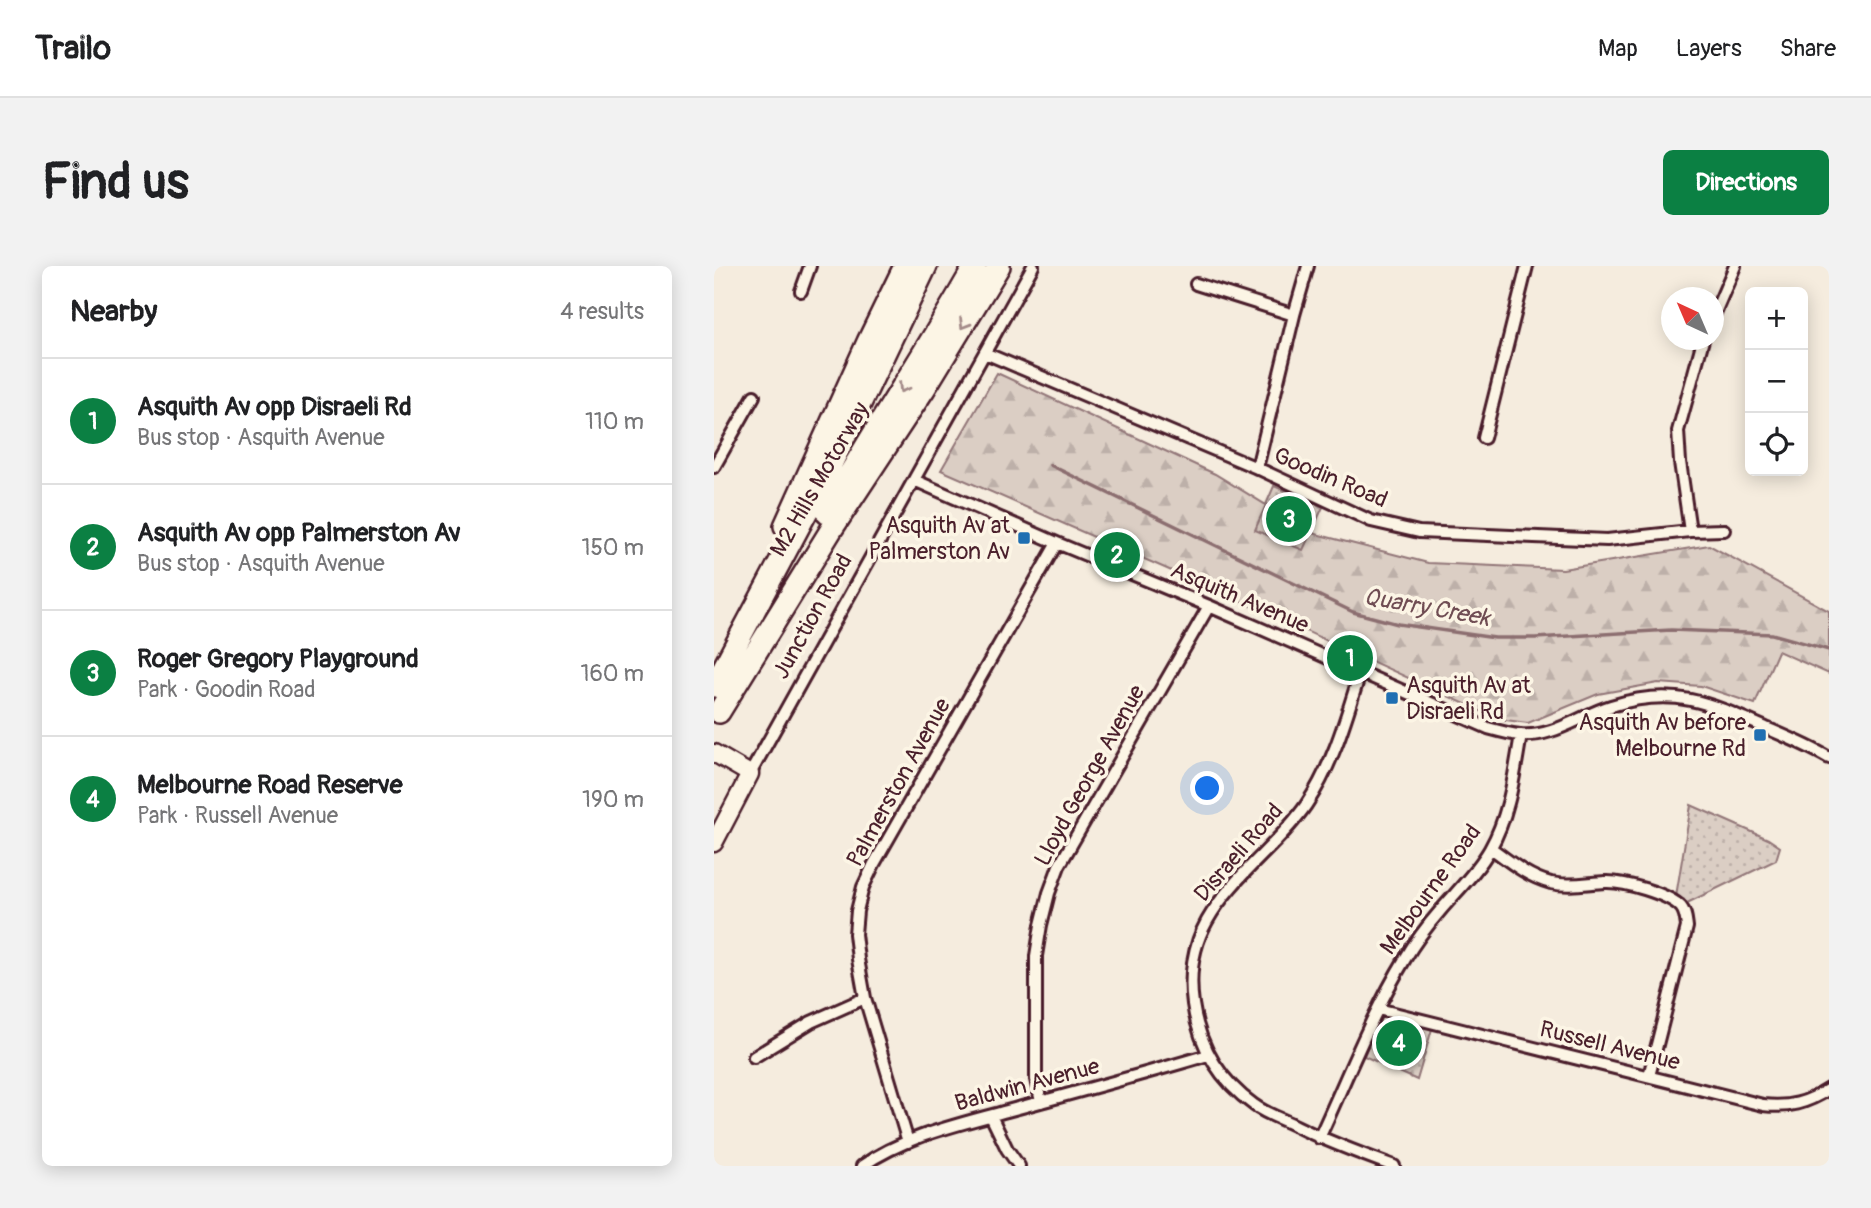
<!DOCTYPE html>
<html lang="en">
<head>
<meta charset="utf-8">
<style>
	:root { --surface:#fff; --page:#f2f2f2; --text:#202124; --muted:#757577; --line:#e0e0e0; --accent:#0b8043 }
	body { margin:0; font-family:Pangolin,sans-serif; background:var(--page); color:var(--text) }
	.controls { position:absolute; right:21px; top:21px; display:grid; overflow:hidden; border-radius:10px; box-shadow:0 4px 18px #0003 }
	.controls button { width:63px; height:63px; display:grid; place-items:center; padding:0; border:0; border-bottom:2px solid var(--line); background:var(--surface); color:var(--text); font:35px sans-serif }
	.compass { position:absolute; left:947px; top:21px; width:63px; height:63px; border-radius:50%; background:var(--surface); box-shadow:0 4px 18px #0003; rotate:316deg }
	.you { position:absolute; left:494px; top:523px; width:24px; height:24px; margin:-18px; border:5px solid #fff; border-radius:50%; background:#1a73e8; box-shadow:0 0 0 10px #1a73e833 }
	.badge { display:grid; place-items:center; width:46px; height:46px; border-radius:50%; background:var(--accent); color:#fff; font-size:23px; font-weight:700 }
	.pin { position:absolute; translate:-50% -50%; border:4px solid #fff; box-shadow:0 2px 7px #0006 }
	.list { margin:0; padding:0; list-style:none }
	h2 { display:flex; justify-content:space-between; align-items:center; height:91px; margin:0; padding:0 28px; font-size:30px }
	h2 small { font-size:23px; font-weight:400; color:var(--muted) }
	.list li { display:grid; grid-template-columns:46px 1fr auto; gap:21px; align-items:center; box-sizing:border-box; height:126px; padding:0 28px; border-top:2px solid var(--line) }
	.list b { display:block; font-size:26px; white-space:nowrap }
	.list p { margin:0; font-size:23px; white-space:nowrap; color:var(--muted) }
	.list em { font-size:23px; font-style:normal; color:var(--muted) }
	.icon { flex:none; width:38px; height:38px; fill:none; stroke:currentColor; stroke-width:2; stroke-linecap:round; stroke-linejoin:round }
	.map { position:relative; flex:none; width:1115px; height:900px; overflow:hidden; border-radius:10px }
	header { display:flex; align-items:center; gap:42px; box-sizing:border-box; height:98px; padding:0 35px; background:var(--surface); border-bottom:2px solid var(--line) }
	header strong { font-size:33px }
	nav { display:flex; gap:38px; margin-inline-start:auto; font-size:24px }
	.intro { display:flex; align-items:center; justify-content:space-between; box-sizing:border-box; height:168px; padding:0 42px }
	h1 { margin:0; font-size:49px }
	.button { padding:18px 32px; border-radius:10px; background:var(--accent); color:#fff; font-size:24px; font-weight:700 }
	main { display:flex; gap:42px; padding:0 42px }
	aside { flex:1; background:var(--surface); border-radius:10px; box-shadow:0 4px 18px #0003 }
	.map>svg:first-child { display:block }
	.forest { fill:url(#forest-firs); stroke:#927678; stroke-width:2 }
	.park { fill:url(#park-dots); stroke:#927678; stroke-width:2 }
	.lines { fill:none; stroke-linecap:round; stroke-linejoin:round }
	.stream { stroke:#8c6e70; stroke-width:3.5 }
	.street-casing { stroke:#4a1f2b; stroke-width:16 }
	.secondary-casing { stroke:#4a1f2b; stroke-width:21 }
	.highway-casing { stroke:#4a1f2b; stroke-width:26 }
	.street { stroke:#fcf5e5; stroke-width:10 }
	.secondary { stroke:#fcf5e5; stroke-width:16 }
	.highway { stroke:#fcf5e5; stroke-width:21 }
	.oneway { stroke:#a38a88 }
	.poi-dot { fill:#1f6fb2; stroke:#fcf5e5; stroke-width:2.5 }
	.labels { text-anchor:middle; stroke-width:7; stroke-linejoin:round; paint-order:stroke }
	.street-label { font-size:23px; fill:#4a1f2b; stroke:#fcf5e5 }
	.poi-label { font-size:23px; fill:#4a1f2b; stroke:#fcf5e5; text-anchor:end }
	.water-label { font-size:24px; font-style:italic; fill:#704d53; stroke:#fcf5e5 }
</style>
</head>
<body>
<header>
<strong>Trailo</strong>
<nav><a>Map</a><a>Layers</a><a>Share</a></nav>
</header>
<div class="intro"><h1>Find us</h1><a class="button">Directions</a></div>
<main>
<aside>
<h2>Nearby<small>4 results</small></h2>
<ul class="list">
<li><span class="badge">1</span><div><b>Asquith Av opp Disraeli Rd</b><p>Bus stop · Asquith Avenue</p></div><em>110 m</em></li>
<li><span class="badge">2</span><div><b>Asquith Av opp Palmerston Av</b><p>Bus stop · Asquith Avenue</p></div><em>150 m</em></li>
<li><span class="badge">3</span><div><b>Roger Gregory Playground</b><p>Park · Goodin Road</p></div><em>160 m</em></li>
<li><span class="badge">4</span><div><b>Melbourne Road Reserve</b><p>Park · Russell Avenue</p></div><em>190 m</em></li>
</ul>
</aside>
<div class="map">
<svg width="1115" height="900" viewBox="0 0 1115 900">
	<defs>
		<pattern id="forest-firs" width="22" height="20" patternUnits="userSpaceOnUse" patternTransform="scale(1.75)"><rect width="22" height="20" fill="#dbcec4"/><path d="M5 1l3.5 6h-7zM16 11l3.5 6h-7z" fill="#bdb0a9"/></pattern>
		<pattern id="park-dots" width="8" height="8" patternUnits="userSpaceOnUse" patternTransform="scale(1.75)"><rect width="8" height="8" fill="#dbcec4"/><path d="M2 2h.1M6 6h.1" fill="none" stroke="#bdb0a9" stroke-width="1.8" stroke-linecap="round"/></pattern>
	</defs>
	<rect width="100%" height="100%" fill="#f5ecde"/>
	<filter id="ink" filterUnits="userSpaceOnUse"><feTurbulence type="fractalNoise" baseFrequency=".0143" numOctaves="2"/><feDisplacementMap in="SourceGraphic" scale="14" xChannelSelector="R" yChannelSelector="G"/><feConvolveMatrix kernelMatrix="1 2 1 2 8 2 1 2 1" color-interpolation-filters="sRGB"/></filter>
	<g filter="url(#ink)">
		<path class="forest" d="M 283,107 L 501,208 L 598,267 L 714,297 L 849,303 L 995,279 L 1115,345 L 1115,408 L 1064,385 L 1041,438 L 987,420 L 944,417 L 884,428 L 814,457 L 784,453 L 524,334 L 227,204 Z"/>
		<path class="park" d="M 560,220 L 609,241 L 589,284 L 541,264 Z
			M 977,539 L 1054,573 L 1066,581 L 1062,594 L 973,637 L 962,630 Z
			M 679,753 L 718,763 L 703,814 L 650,790 C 656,775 660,755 679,753 Z"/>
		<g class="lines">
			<path class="stream" d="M 336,199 L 639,346 L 684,358 L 781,372 L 821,372 L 957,364 L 1058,368 L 1115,384"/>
			<defs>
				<path id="street" d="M 482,18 L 580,49
					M 87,25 L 96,0
					M 1000,49 L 1021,0
					M 271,87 L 543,202 L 657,255 L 705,266 L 893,274 L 976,265 L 1010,264
					M 770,172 L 813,0
					M 0,201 L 40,130
					M 543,202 L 580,49 L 594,0
					M 200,214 L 343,277 L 495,340 L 774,462 C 785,465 795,468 806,469 C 839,472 867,449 897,440 C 960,420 996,437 1052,462 C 1073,471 1095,480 1115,492
					M 976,265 L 966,196 L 964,165 L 989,74
					M 646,407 C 632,452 619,499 592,539 C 563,581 518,610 493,655 C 479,680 475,710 479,738 C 485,779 505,814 540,839 C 552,848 568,853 582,860 C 614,876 647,888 680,900
					M 36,508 L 319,0
					M 777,582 C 796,596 814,611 837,617 C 855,621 873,617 891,616 C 909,615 955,628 967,641 C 972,647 972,654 973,661 L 935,810
					M 664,743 L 1049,839 C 1075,842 1093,837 1115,823
					M 40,791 L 97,756 L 151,732
					M 327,836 L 322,813 L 322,690 L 327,659 L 335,627 L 345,600 L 495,340
					M 277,850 L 293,883 L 305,900
					M 605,872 C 633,812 657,749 691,693 C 701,676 713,660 726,645 C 743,625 763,606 776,583 C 796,548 800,508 807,469
					M 194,876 L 151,732 L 144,693 L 141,668 L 143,645 L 149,621 L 160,598 L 343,277
					M 148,900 C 191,870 243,859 293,845 C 360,827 427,809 494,789"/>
				<path id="secondary" d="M 0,487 L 36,508 L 0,577"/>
				<path id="highway" d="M 113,247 C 160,163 214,84 261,0
					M 71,260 L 154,76 L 191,0
					M 0,420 L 110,213 L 212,0
					M 5,446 L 119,261 L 210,123 L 285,0"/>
			</defs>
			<use href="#street" class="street-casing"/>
			<use href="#secondary" class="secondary-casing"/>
			<use href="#highway" class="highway-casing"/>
			<use href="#street" class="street"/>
			<use href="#secondary" class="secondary"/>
			<use href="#highway" class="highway"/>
		</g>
		<defs><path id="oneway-chevron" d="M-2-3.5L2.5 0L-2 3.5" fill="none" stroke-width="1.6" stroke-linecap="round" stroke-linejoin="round" transform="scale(1.75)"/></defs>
		<g class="oneway">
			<use href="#oneway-chevron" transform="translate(250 58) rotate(121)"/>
			<use href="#oneway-chevron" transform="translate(189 122) rotate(122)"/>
		</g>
	</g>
	<g class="poi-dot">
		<rect x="303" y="265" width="14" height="14" rx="3.5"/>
		<rect x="671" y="425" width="14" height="14" rx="3.5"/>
		<rect x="1039" y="462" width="14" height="14" rx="3.5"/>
	</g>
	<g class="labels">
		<g class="street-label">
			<text transform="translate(617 211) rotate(23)" y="8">Goodin Road</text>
			<text transform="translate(105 213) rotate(-60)" y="8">M2 Hills Motorway</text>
			<text transform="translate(526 331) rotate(23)" y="8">Asquith Avenue</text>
			<text transform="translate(98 350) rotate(-61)" y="8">Junction Road</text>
			<text transform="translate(375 509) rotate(-61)" y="8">Lloyd George Avenue</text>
			<text transform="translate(184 516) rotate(-61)" y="8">Palmerston Avenue</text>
			<text transform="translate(524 586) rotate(-49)" y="8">Disraeli Road</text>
			<text transform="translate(716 623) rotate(-54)" y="8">Melbourne Road</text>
			<text transform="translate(896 779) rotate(14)" y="8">Russell Avenue</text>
			<text transform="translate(313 818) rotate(-15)" y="8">Baldwin Avenue</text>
		</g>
		<g class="poi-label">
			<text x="296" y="267">Asquith Av at<tspan x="296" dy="26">Palmerston Av</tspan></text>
			<text x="692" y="427" text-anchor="start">Asquith Av at<tspan x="692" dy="26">Disraeli Rd</tspan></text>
			<text x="1032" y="464">Asquith Av before<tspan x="1032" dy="26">Melbourne Rd</tspan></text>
		</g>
		<g class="water-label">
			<text transform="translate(713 341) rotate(10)" y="8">Quarry Creek</text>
		</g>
	</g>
</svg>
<div class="controls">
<button>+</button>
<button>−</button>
<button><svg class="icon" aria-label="locate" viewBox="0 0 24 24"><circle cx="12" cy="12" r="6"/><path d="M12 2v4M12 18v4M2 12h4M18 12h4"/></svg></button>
</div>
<svg class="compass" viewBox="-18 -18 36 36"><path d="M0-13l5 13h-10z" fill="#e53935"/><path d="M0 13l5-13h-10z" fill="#757577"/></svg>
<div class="you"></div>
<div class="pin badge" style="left:636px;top:392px">1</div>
<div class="pin badge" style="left:403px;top:289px">2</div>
<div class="pin badge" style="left:575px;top:253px">3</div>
<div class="pin badge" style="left:685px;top:777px">4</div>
</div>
</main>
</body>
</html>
